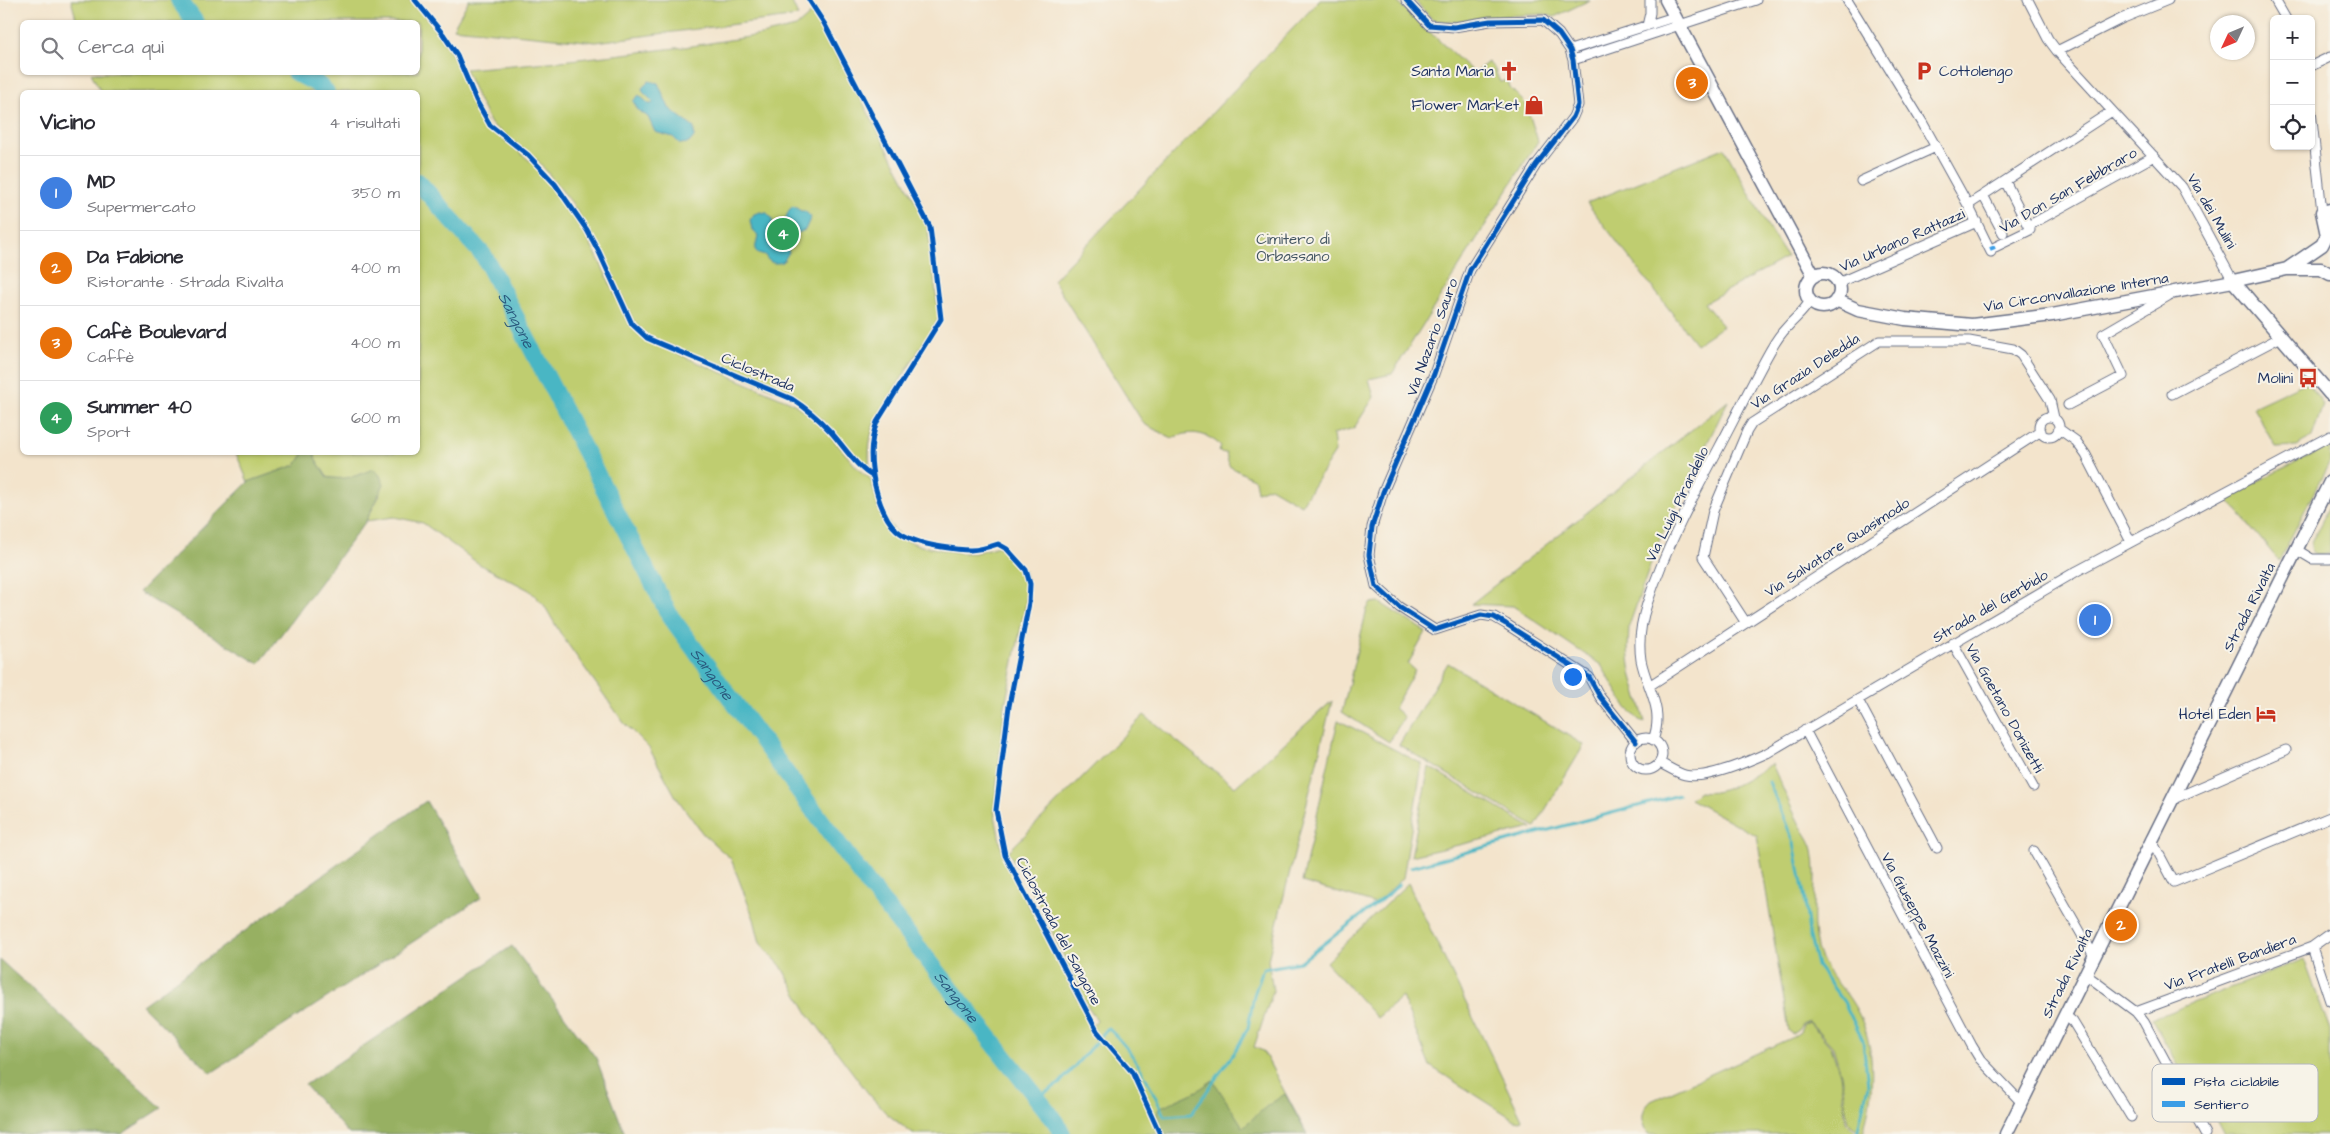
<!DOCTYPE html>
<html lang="it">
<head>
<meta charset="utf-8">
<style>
	:root { --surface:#fff; --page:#f2f2f3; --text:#2b2b33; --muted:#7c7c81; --line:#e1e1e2; --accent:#c8321e }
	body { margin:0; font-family:"Architects Daughter",sans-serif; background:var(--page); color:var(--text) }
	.controls { position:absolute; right:15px; top:15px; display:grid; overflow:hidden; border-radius:8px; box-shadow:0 1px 4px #0004 }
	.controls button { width:45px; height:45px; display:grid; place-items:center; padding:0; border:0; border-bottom:1px solid var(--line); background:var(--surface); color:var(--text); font:25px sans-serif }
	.compass { position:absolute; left:2210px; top:15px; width:45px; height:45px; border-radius:50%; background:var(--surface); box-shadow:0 1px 4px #0004; rotate:226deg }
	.you { position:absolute; left:1572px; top:676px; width:18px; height:18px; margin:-12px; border:4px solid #fff; border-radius:50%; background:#1a73e8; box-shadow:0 0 0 8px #1a73e833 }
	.badge { display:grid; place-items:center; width:32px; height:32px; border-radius:50%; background:var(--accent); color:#fff; font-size:16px; font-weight:700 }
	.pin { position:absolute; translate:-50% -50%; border:2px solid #fff; box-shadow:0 1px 5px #0006 }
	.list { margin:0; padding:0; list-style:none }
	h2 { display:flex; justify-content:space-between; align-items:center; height:65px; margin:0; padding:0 20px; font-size:21px }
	h2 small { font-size:16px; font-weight:400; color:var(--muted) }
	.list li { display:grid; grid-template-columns:32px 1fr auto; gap:15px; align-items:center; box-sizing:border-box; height:75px; padding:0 20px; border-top:1px solid var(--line) }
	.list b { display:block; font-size:19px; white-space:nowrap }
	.list p { margin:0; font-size:16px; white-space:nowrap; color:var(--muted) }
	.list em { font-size:16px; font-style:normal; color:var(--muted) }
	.icon { flex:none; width:28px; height:28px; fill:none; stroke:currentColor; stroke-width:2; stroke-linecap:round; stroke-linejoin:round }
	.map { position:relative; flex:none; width:2330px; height:1134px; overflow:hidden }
	.search { position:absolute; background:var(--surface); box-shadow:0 1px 4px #0004; left:20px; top:20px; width:400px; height:55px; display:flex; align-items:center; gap:12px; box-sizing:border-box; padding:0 18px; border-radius:8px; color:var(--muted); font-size:19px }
	.panel { position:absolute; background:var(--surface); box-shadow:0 1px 4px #0004; left:20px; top:90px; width:400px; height:365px; border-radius:8px }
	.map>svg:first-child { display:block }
	.green { fill:#bfcd6f; stroke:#6d7e66 }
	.forest { fill:#97b062; stroke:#597060 }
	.water { fill:#49b6c4; stroke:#327291 }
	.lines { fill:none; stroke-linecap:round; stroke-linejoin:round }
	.stream { stroke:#49b6c4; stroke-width:3 }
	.river { stroke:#49b6c4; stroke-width:18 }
	.street-casing { stroke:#676e84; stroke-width:11 }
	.secondary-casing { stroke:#676e84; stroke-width:15 }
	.street { stroke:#fff; stroke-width:9 }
	.secondary { stroke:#fff; stroke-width:12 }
	.quiet { stroke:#3b9de6; stroke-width:4; stroke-dasharray:8 4; stroke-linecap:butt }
	.cycleway-casing { stroke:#f7f3e8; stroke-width:8 }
	.cycleway { stroke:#0057b8; stroke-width:5 }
	.labels { text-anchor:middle; stroke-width:4; stroke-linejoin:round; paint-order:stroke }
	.poi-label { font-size:15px; fill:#1b2f5e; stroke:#f7f3e8; text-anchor:end }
	.street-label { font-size:15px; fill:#1b2f5e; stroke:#f7f3e8 }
	.park-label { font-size:15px; fill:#445662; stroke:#f7f3e8 }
	.water-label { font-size:16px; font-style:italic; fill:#29587d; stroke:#f7f3e8 }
	.key { fill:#f7f3e8; stroke:#b5b8bf; stroke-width:1 }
	.key-label { font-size:14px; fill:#1b2f5e }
</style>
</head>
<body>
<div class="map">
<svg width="2330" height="1134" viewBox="0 0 2330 1134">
	<rect width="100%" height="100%" fill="#f7f3e8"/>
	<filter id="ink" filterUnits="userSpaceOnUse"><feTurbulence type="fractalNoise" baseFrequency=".02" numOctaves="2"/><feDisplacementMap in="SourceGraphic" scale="10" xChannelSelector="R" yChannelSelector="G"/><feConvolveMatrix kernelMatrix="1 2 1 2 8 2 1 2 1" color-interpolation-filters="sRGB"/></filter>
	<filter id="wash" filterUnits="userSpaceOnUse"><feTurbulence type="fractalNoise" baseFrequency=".0096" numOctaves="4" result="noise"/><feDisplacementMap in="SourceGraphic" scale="20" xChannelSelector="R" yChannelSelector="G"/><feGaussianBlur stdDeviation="1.12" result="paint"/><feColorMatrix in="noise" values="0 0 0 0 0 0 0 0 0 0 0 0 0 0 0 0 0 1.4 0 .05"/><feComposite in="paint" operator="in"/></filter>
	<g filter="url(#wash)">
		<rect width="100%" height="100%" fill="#f3e4cc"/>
		<path class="green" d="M 71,0 L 409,0 L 425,15 L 454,57 L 473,101 L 488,127 L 535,165 L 568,206 L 596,254 L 630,325 L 645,340 L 791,402 L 806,412 L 826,431 L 859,470 L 871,479 L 878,507 L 883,517 L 903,539 L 921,546 L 962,553 L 975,553 L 998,546 L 1011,557 L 1024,571 L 1027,584 L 1026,603 L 1005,705 L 994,810 L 1003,856 L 1092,1026 L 1097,1020 L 1087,1005 L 1035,896 L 1008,852 L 1144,715 L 1235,787 L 1332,701 L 1268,960 L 1273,991 L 1254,1047 L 1263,1051 L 1307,1134 L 913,1134 L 886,1113 L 868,1093 L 809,1015 L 781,966 L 760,943 L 754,919 L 731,859 L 703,834 L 676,797 L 649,748 L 624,723 L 562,636 L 544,605 L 529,590 L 479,564 L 423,523 L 394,517 L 366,521 L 380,495 L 362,474 C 350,479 340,480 327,477 L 315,458 L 315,453 L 418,452 L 418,92 L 101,92 L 91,73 L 418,72 L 418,22 L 77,22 Z
			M 469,0 L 791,0 L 798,16 L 596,42 L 453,28 Z
			M 1320,0 L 1395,0 L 1474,73 L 1488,62 L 1494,68 L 1500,82 L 1508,80 L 1510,88 L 1526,104 L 1538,141 L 1392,374 L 1369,379 L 1374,397 L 1354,428 L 1333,434 L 1335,452 L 1301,505 L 1270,487 L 1257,492 L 1255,480 L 1229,466 L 1226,453 L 1219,452 L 1221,446 C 1206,432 1191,430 1172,438 L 1144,424 L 1053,280 Z
			M 1414,0 L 1590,0 L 1554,17 L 1545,14 L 1489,17 L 1451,22 L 1433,20 Z
			M 814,11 L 919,208 L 928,228 L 939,318 L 875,421 C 869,439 868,453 870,471 L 863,466 C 844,440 821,416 793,397 L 657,340 L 648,336 L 634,322 L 601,251 L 572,203 L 539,162 L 491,124 L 478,99 L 465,69 L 561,61 L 685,47 L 761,35 L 796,27 Z
			M 1724,148 L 1771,232 L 1787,257 L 1704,303 L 1723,326 L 1696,344 L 1587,203 Z
			M 2302,384 L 2310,385 L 2323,405 L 2312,437 L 2296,446 L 2276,447 L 2253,407 Z
			M 1728,401 L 1658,543 L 1629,626 L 1628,650 L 1631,673 L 1645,722 L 1639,720 L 1627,708 L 1601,665 L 1583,653 L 1513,606 L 1471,604 Z
			M 2330,445 L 2330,461 L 2279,561 L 2226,497 Z
			M 236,453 L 304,453 L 296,465 L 248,482 Z
			M 2330,505 L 2330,554 L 2316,554 L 2312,551 L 2311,543 Z
			M 1379,602 L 1426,632 L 1408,664 L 1415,670 L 1394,708 L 1404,717 L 1389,742 L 1342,712 L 1367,609 L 1371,603 Z
			M 1448,663 L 1584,745 L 1535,827 L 1399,745 Z
			M 1338,720 L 1422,764 L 1403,878 L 1376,904 L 1302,882 Z
			M 1772,764 C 1781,784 1789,804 1799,823 C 1803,831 1811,840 1813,850 C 1819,882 1809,918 1817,948 C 1824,972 1837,980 1850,999 C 1878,1040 1875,1088 1863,1134 L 1848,1123 L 1841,1074 L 1833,1047 L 1809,1021 L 1802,1024 L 1798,1030 L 1792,1034 L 1789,1031 L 1757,836 L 1690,799 L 1699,792 C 1726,796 1750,777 1772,764 Z
			M 1429,767 L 1532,828 L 1411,856 Z
			M 1408,883 L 1522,1119 L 1521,1121 L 1515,1120 L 1430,1066 L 1402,997 L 1377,1018 L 1326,962 Z
			M 2304,959 L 2330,1030 L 2330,1134 L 2224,1134 L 2215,1117 L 2208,1119 L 2152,1019 Z
			M 1809,1022 L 1831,1047 L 1840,1074 L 1846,1123 L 1858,1134 L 1648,1134 C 1642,1120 1639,1113 1651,1101 L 1793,1037 L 1800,1032 L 1803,1025 Z"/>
		<path class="forest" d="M 304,453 L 315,453 L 315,458 L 327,477 C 345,481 356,476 373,469 L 379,474 L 384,484 L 366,521 L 259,664 L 139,592 L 248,482 L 296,465 Z
			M 426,801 L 482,897 L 211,1073 L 142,1005 Z
			M 512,946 L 596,1058 L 625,1134 L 349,1134 L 305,1085 Z
			M 0,960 L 162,1108 L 122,1134 L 0,1134 Z
			M 1213,1080 L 1243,1127 L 1267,1106 L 1285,1094 L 1307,1134 L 1163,1134 L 1156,1116 L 1159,1108 L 1197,1091 Z"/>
		<path class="water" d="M 649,81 L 658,83 L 669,108 L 694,128 L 694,137 L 689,143 L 680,144 L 673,137 L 655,132 L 648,117 L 638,110 L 633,101 L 639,95 L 649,104 L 652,104 L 653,102 L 643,92 L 642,88 Z
			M 793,206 L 801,211 L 805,211 L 811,217 L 805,230 L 793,235 L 787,232 L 784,222 L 789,210 Z
			M 760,212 L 767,213 L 772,218 C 773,223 771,230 772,235 C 774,242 785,242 789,252 L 783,262 C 775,264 769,264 765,255 L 758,253 L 755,250 L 758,235 L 752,230 L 750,220 L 754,214 Z"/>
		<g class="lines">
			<path class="stream" d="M 1769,782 L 1794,843 L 1804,894 L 1809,933 L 1817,966 L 1844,1002 L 1863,1041 L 1868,1085 L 1857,1134
				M 1411,867 L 1679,795
				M 1036,1098 L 1059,1084 L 1108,1028 C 1135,1053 1150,1083 1164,1116 L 1191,1114 L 1236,1050 L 1248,1028 L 1254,995 L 1263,969 L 1300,962 L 1388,895 L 1399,884"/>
			<g class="river">
				<path d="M 179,0 L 195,22"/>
				<path d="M 295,72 L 316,83 L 326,92"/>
				<path id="s1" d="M 418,182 L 484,256 L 670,616 L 868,884 L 1056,1122 L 1062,1134"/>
			</g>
		</g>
	</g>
	<g filter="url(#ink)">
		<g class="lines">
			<defs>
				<path id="street" d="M 1406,0 L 1429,25 L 1454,27 L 1490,21 L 1543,20 L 1559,34 L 1570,50 L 1573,60 L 1578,105 L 1573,117 L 1536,165 L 1470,270 L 1434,374 L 1383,492 L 1372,527 L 1369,555 L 1376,586 L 1399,607 L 1435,630 L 1481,615 L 1494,617 L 1506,624 L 1589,677 L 1600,697 L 1636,742
					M 1847,0 L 1922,122 L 1968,205 L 1991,252
					M 2028,0 L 2048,39 L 2057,51 L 2182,187 L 2233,281
					M 2275,0 L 2286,19
					M 1647,26 L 1650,13 L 1650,0
					M 1570,50 L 1674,17
					M 2057,51 L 2121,19 L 2168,0
					M 1573,60 L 1756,0
					M 2311,66 L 2330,57
					M 2311,111 L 2322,212
					M 1861,181 L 1936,147
					M 2005,181 L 2028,226
					M 1983,195 L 2003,233
					M 1968,205 L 2112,111
					M 1995,247 L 2030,230 L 2028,226 L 2154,156
					M 1838,283 L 1977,222
					M 2172,394 L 2281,337
					M 2068,405 L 2123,376 L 2103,334 L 2168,296
					M2039 427a10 10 0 1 1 20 0a10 10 0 1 1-20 0Z
					M 2059,429 L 2076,441 L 2086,455 L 2131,542
					M 2297,550 L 2312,559 L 2330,559
					M 1746,623 L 1703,557 L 1713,511 L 1747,431 L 1752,423 L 1879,341 L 1969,341 L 2013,349 L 2021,355 L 2050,400 L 2054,418
					M 1953,643 L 2033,787
					M 1649,686 L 2041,431
					M 1858,700 L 1937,848
					M 1805,730 L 1972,1046 L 1980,1059 L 2022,1103
					M1630 754a16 16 0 1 1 32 0a16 16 0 1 1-32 0Z
					M 1653,740 C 1665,708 1647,690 1641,660 C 1638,640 1641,622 1647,604 C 1665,550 1692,498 1719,448 C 1736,416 1752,383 1770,351 C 1775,342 1781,333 1788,326 C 1796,317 1805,311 1810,300
					M 1660,763 C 1668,767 1677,773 1685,775 C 1706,780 1747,762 1767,753 L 2077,571 L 2330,436
					M 2171,800 L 2286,750
					M 2151,839 L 2174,882 L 2330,817
					M 2034,851 L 2094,956
					M 2312,947 L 2330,1001
					M 2085,974 L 2136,1012 L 2144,1022 L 2205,1134
					M 2136,1012 L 2312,947 L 2330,934
					M 2065,1015 L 2073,1022 L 2131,1117"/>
				<path id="secondary" d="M 1666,0 L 1814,276
					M 2287,269 L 2322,245 L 2327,235 L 2322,212 L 2330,210
					M1806 290a17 17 0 1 1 34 0a17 17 0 1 1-34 0Z
					M 2233,281 L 2330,394
					M 1836,300 L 1858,310 L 1905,319 L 1972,325 L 2052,315 L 2233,281 L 2287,269 L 2321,269 L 2330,274
					M 2006,1134 L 2330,482"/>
			</defs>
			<use href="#street" class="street-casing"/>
			<use href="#secondary" class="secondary-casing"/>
			<use href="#street" class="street"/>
			<use href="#secondary" class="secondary"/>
			<path class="quiet" d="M 1990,249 L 1995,247"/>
			<defs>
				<path id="cycleway" d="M 415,0 L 443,34 L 457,55 L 476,100 L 490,125 L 528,155 L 555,184 L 587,230 L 599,252 L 632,324 L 647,338 L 656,342 L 792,399 C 806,408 818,418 829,430 C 840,441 859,471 873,476
					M 809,0 L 824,23 L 930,227 L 941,319 L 877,422 C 869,444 870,463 875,486 C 886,529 899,540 942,547 C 967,551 974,552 998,544 L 1007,549 L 1026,570 L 1030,584 L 1029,603 L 1009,706 L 996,810 L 1005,855 L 1097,1031 L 1132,1072 L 1160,1134
					M 1406,0 L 1429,25 L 1454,27 L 1490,21 L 1543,20 L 1559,34 L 1570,50 L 1573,60 L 1578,105 L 1573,117 L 1536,165 L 1470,270 L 1434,374 L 1383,492 L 1372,527 L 1369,555 L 1376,586 L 1399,607 L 1435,630 L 1481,615 L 1494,617 L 1506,624 L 1589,677 L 1600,697 L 1636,742"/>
			</defs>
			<use href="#cycleway" class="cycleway-casing"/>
			<use href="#cycleway" class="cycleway"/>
		</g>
	</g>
	<defs>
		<symbol id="church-bare" viewBox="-9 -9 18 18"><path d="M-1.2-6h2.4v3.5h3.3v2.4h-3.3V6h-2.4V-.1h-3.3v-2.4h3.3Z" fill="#c8321e" stroke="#f7f3e8" stroke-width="2.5" paint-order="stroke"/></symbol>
		<symbol id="parking-bare" viewBox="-9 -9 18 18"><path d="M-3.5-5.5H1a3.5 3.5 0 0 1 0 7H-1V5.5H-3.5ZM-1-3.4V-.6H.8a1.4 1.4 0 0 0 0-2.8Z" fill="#c8321e" stroke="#f7f3e8" stroke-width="2.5" paint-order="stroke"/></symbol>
		<symbol id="shop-bare" viewBox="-9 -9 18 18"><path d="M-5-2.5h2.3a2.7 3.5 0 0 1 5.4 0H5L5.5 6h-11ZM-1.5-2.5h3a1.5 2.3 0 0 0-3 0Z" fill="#c8321e" stroke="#f7f3e8" stroke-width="2.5" paint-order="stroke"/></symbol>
		<symbol id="bus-bare" viewBox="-9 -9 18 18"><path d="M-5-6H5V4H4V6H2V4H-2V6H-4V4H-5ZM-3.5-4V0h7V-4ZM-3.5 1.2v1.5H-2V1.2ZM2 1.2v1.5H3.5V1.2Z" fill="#c8321e" stroke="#f7f3e8" stroke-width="2.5" paint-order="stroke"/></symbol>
		<symbol id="hotel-bare" viewBox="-9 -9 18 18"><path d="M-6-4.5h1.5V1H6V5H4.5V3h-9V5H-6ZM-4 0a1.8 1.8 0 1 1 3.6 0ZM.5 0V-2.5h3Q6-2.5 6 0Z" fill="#c8321e" stroke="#f7f3e8" stroke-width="2.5" paint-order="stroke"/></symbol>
	</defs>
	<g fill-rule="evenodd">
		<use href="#church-bare" x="1495" y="57" width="28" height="28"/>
		<use href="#parking-bare" x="1910" y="57" width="28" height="28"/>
		<use href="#shop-bare" x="1520" y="91" width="28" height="28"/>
		<use href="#bus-bare" x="2294" y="364" width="28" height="28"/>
		<use href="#hotel-bare" x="2252" y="700" width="28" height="28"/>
	</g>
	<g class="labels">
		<g class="poi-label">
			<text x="1494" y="76">Santa Maria</text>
			<text x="1939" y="76" text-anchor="start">Cottolengo</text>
			<text x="1519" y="110">Flower Market</text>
			<text x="2293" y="383">Molini</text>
			<text x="2251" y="719">Hotel Eden</text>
		</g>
		<g class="street-label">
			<text transform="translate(2068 190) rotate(-30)" y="5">Via Don San Febbraro</text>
			<text transform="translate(2212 211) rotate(60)" y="5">Via dei Mulini</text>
			<text transform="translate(1902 240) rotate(-24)" y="5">Via Urbano Rattazzi</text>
			<text transform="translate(2076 292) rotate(-9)" y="5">Via Circonvallazione Interna</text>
			<text transform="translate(1432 337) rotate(-70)" y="5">Via Nazario Sauro</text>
			<text transform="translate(1805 371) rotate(-33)" y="5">Via Grazia Deledda</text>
			<text transform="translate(758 372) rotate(23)" y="5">Ciclostrada</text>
			<text transform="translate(1677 504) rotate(-64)" y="5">Via Luigi Pirandello</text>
			<text transform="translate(1837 547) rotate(-33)" y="5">Via Salvatore Quasimodo</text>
			<text transform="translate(1990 606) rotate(-30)" y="5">Strada del Gerbido</text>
			<text transform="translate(2249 607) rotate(-63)" y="5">Strada Rivalta</text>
			<text transform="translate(2005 708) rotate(61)" y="5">Via Gaetano Donizetti</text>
			<text transform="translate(1918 915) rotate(62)" y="5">Via Giuseppe Mazzini</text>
			<text transform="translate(1059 931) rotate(62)" y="5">Ciclostrada del Sangone</text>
			<text transform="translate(2230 962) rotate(-20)" y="5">Via Fratelli Bandiera</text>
			<text transform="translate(2067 973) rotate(-64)" y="5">Strada Rivalta</text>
		</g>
		<g class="park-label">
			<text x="1293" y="244">Cimitero di<tspan x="1293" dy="17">Orbassano</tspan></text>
		</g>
		<g class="water-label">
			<text dy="6" stroke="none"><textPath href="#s1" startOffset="171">Sangone</textPath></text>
			<text dy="6" stroke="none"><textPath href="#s1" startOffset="576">Sangone</textPath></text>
			<text dy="6" stroke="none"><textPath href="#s1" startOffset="981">Sangone</textPath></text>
		</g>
	</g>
	<rect x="2152" y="1064" width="166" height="58" rx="8" class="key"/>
	<rect x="2162" y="1078" width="23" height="7" fill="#0057b8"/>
	<rect x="2162" y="1101" width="23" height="6" fill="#3b9de6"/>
	<g class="key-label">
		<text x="2194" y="1086">Pista ciclabile</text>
		<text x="2194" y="1109">Sentiero</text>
	</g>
</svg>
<div class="controls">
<button>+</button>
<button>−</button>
<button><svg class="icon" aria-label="locate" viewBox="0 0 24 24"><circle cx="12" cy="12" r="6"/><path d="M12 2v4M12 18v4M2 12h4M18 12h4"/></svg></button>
</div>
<svg class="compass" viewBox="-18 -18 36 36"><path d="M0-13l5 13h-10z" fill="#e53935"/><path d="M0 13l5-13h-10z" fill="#7c7c81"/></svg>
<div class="you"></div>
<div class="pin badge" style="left:2095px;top:620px;background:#3f7fe0">1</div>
<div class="pin badge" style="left:2121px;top:925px;background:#e8710a">2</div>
<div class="pin badge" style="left:1692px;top:83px;background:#e8710a">3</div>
<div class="pin badge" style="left:783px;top:234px;background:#2e9e5b">4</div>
<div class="search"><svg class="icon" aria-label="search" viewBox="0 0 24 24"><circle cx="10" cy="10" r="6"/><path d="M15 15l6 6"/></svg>Cerca qui</div>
<section class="panel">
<h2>Vicino<small>4 risultati</small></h2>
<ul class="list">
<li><span class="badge" style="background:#3f7fe0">1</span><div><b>MD</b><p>Supermercato</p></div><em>350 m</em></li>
<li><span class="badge" style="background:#e8710a">2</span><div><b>Da Fabione</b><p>Ristorante · Strada Rivalta</p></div><em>400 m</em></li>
<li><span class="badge" style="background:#e8710a">3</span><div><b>Cafè Boulevard</b><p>Caffè</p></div><em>400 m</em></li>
<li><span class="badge" style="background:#2e9e5b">4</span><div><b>Summer 40</b><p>Sport</p></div><em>600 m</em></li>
</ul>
</section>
</div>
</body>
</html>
